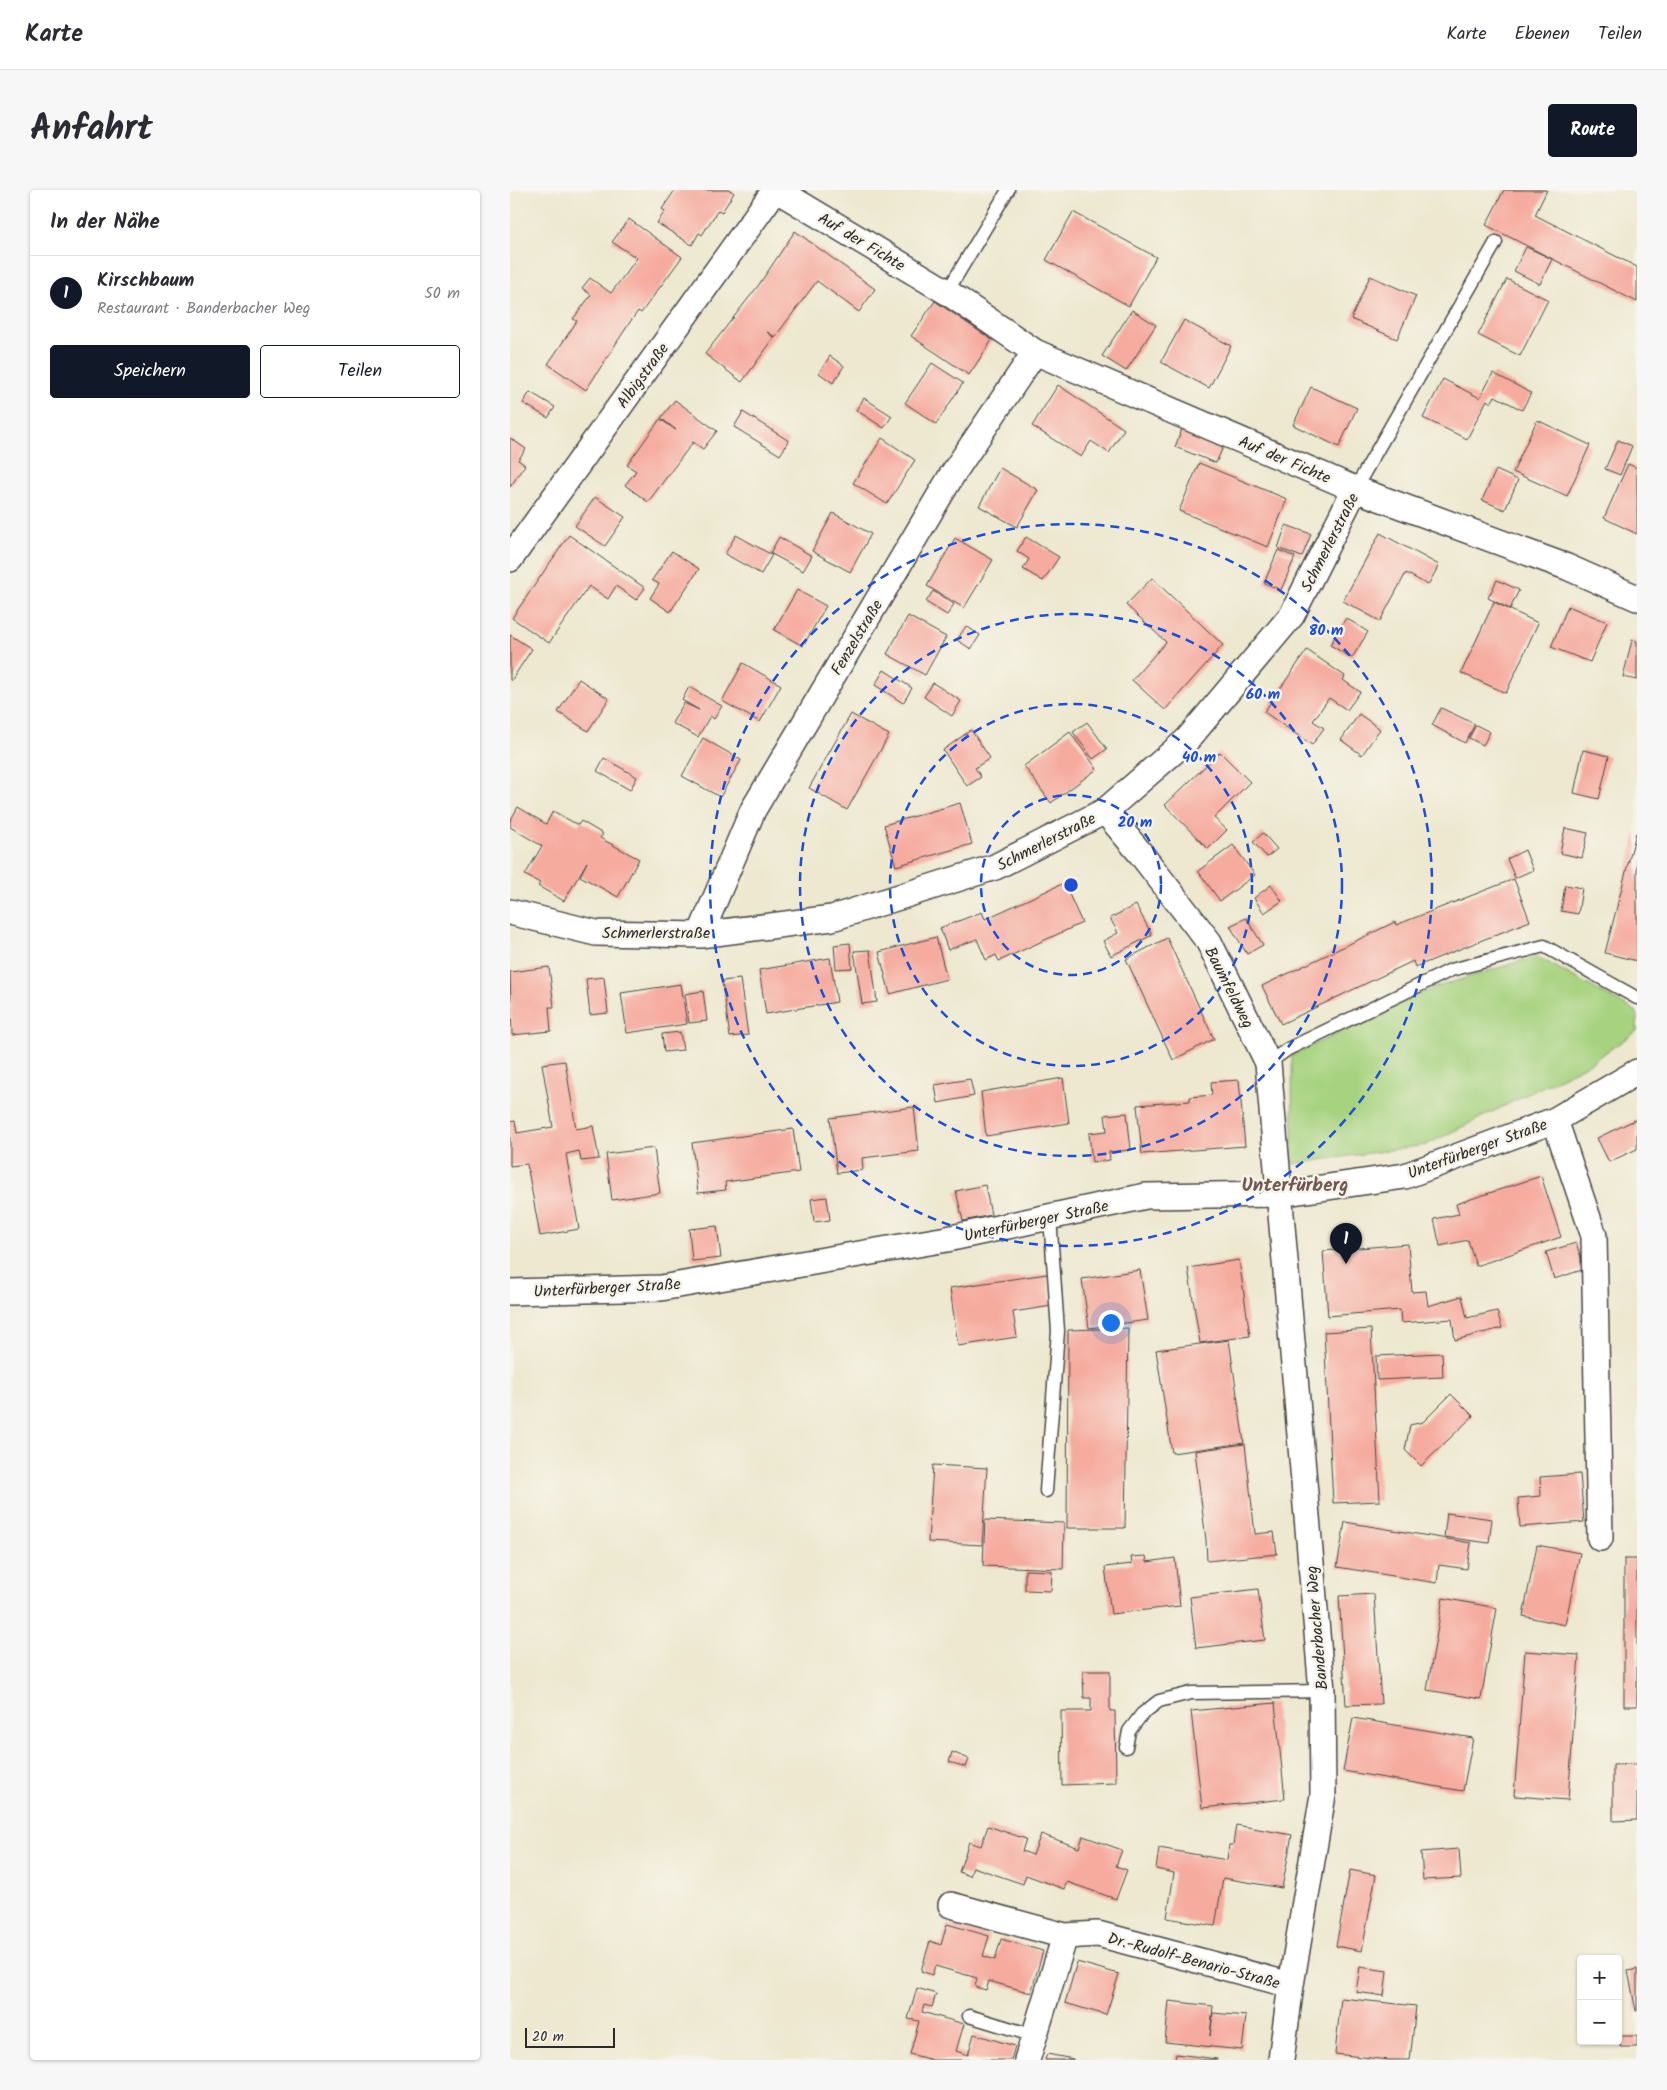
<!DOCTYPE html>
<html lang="de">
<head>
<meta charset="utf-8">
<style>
	:root { --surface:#fff; --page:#f7f7f7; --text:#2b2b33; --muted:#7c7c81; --line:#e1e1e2; --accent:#111827 }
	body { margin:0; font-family:Kalam,sans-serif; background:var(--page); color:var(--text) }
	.controls { position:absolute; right:15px; bottom:15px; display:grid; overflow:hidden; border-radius:5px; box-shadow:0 1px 4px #0004 }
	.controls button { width:45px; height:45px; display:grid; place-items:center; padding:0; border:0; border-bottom:1px solid var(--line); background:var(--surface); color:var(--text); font:25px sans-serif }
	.scale { position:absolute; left:15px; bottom:12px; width:90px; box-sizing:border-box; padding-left:5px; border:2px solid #2b2b2b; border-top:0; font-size:14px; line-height:18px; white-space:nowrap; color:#2b2b2b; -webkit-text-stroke:4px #f7f3e8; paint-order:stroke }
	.you { position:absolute; left:600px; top:1132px; width:18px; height:18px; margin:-12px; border:4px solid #fff; border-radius:50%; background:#1a73e8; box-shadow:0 0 0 8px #1a73e833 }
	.badge { display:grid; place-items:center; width:32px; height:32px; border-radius:50%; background:var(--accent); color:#fff; font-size:16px; font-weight:700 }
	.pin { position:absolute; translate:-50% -41px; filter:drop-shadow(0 1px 2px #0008) }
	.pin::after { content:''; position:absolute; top:26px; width:18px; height:15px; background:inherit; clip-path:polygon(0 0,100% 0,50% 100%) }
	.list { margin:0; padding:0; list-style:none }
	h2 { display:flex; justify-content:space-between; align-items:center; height:65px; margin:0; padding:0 20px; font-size:21px }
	h2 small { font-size:16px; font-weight:400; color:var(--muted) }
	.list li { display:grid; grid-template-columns:32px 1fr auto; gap:15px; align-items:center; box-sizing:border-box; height:75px; padding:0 20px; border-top:1px solid var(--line) }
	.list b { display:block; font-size:19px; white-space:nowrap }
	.list p { margin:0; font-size:16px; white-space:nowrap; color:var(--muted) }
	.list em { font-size:16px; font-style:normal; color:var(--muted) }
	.actions { display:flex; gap:10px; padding:15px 20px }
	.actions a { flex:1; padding:11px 0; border:1px solid var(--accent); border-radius:5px; text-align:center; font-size:18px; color:var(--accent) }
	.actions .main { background:var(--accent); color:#fff }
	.map { position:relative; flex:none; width:1127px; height:1870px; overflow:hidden; border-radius:5px }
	header { display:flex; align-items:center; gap:30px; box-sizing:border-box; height:70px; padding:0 25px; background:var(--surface); border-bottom:1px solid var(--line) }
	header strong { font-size:24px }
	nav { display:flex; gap:28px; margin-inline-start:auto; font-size:18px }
	.intro { display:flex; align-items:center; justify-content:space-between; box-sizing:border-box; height:120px; padding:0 30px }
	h1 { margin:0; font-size:35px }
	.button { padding:12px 22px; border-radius:5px; background:var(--accent); color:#fff; font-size:18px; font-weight:700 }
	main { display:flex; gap:30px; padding:0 30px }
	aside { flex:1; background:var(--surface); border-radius:5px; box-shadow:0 1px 4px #0004 }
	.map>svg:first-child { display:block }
	.green { fill:#a7d380; stroke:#697f56 }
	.building { fill:#f6ab9f }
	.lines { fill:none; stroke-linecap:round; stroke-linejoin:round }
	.lane-casing { stroke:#484744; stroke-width:15 }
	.street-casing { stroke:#484744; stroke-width:28 }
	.lane { stroke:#fff; stroke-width:12 }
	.street { stroke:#fff; stroke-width:25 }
	.ring { fill:none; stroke:#1d4ed8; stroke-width:2.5; stroke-dasharray:9 6 }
	.labels { text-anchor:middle; stroke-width:5; stroke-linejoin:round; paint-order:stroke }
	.street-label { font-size:16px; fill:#2b2b2b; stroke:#f7f3e8 }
	.quarter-label { font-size:19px; font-weight:bold; fill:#725854; stroke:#f7f3e8 }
	.centre { fill:#1d4ed8; stroke:#f7f3e8; stroke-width:2.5 }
	.ring-label { font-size:15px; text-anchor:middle; font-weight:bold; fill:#1d4ed8; stroke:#f7f3e8; stroke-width:5; stroke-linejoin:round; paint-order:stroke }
</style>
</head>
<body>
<header>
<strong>Karte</strong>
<nav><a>Karte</a><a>Ebenen</a><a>Teilen</a></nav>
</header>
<div class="intro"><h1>Anfahrt</h1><a class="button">Route</a></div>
<main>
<aside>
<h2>In der Nähe<small></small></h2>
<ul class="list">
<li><span class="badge">1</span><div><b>Kirschbaum</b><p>Restaurant · Banderbacher Weg</p></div><em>50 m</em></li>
</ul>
<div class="actions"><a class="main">Speichern</a><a>Teilen</a></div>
</aside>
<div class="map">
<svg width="1127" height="1870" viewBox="0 0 1127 1870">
	<rect width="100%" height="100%" fill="#f7f3e8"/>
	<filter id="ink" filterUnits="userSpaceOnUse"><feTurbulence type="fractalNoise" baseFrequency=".02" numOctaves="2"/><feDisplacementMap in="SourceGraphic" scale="10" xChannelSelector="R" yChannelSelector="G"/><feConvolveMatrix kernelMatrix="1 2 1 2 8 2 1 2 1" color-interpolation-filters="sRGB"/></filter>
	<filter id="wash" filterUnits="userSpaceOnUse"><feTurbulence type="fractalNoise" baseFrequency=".0096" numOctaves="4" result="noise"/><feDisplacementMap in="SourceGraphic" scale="20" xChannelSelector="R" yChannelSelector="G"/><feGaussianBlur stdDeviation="1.12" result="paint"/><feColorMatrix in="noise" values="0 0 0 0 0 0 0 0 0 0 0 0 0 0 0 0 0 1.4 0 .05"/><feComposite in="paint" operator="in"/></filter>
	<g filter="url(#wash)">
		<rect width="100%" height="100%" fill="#ede8cf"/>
		<path class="green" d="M 1026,766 L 1127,822 L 1127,841 L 1080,873 L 916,955 L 783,974 L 782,865 L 924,798 Z"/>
		<g id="blocks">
			<path class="building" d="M 165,0 L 220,0 L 224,3 L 212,22 L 208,20 L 192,45 L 189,43 L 182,55 L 147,33 L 155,21 L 152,19 Z
				M 994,0 L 1037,0 L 1025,25 L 1127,77 L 1127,112 L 976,35 Z
				M 563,22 L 646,67 L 619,116 L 536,70 Z
				M 119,29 L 172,67 L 131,123 L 128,121 L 120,132 L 76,200 L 38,174 L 67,131 L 63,129 L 81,105 L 72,98 L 80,88 L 101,103 L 127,68 L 102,52 Z
				M 285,41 L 365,99 L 349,122 L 307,91 L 265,147 L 257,142 L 264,148 L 232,192 L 195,164 L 248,96 Z
				M 1016,57 L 1042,69 L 1030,94 L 1004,81 Z
				M 860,86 L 906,106 L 887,149 L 841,129 Z
				M 997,89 L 1038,110 L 1010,166 L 968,145 Z
				M 425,111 L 482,150 L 459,185 L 401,146 Z
				M 622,120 L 646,135 L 616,181 L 592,166 Z
				M 674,130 L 721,156 L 699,198 L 651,172 Z
				M 320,166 L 334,176 L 323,193 L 309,183 Z
				M 422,173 L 453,193 L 426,234 L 395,213 Z
				M 983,183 L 1021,203 L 1012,220 L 985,206 L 981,213 L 977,210 L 957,249 L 913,228 L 933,189 L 970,208 Z
				M 548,195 L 614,239 L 599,263 L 581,251 L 571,267 L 522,236 Z
				M 801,197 L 847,218 L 829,257 L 783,235 Z
				M 20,202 L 45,217 L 38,228 L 13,213 Z
				M 354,208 L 382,226 L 374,238 L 346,220 Z
				M 165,210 L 207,241 L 193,259 L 183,252 L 138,312 L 115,295 L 126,281 L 117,275 L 150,229 L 166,240 L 151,228 Z
				M 233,222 L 279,251 L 270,265 L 224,237 Z
				M 1027,230 L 1080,255 L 1057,306 L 1003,282 Z
				M 672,239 L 714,255 L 706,273 L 665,257 Z
				M 0,248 L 16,259 L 8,270 L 15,275 L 0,297 Z
				M 372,248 L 405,270 L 377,314 L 343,293 Z
				M 1108,250 L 1122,256 L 1110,285 L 1095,279 Z
				M 689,273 L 777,309 L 758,357 L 669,321 Z
				M 1118,274 L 1127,278 L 1127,344 L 1094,328 Z
				M 490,278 L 528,300 L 507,337 L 469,316 Z
				M 986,280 L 1008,290 L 995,320 L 972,310 Z
				M 85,307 L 115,327 L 95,356 L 65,336 Z
				M 323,323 L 361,344 L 340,382 L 302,361 Z
				M 776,335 L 801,344 L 792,367 L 768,358 Z
				M 870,343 L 929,375 L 918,395 L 896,383 L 870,431 L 833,411 Z
				M 59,345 L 135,398 L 126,410 L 106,396 L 98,409 L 79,396 L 39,453 L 2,428 Z
				M 226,345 L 262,365 L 251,384 L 215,364 Z
				M 269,347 L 302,366 L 293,381 L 260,363 Z
				M 516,347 L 549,367 L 533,391 L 513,379 L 519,369 L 507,361 Z
				M 445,348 L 483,370 L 454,418 L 417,396 Z
				M 768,360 L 785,367 L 771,400 L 754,393 Z
				M 162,361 L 189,379 L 160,422 L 140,408 L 149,394 L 142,390 Z
				M 642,388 L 713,455 L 655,520 L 622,490 L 656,452 L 616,415 Z
				M 987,390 L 1009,400 L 1000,419 L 978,408 Z
				M 287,400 L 316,416 L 293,456 L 264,440 Z
				M 423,401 L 444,414 L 437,425 L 416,412 Z
				M 984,412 L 1028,433 L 996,503 L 951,483 Z
				M 1058,416 L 1097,432 L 1080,472 L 1041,457 Z
				M 398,426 L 436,447 L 415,485 L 377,464 Z
				M 836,428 L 858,442 L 842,468 L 820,455 Z
				M 456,436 L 470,445 L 461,459 L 447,450 Z
				M 0,445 L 22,459 L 1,491 L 0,490 Z
				M 1122,450 L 1127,451 L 1127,490 L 1113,487 Z
				M 797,460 L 835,486 L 833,490 L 850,502 L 837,520 L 819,508 L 803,531 L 814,538 L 802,555 L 754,522 Z
				M 233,473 L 271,495 L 250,532 L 212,511 Z
				M 374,480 L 402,498 L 393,513 L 365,495 Z
				M 69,489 L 99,509 L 78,541 L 48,522 Z
				M 423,493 L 451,511 L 442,526 L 414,507 Z
				M 179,497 L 212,516 L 204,529 L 200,526 L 188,547 L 162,533 L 174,513 L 189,520 L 172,510 Z
				M 931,518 L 965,534 L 955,553 L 922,535 Z
				M 341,524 L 379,545 L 337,620 L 299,598 Z
				M 849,524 L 870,539 L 852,565 L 831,550 Z
				M 577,532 L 597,559 L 583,569 L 563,542 Z
				M 966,535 L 980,542 L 973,555 L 959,548 Z
				M 461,540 L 480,568 L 465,578 L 471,587 L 457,596 L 433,560 Z
				M 560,542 L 587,579 L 541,613 L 514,576 Z
				M 193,548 L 231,570 L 210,607 L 172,586 Z
				M 1073,560 L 1099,566 L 1089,609 L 1064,603 Z
				M 710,562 L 740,592 L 704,628 L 717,640 L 698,659 L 655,615 Z
				M 94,568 L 127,587 L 120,600 L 87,581 Z
				M 450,613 L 462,654 L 386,676 L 374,635 Z
				M 8,617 L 36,634 L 43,621 L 68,635 L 71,631 L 93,644 L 90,648 L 129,669 L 108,707 L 70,686 L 77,672 L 54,711 L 28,696 L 30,693 L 15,685 L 32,656 L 0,637 L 0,631 Z
				M 1055,638 L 1078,643 L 1072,668 L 1050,663 Z
				M 753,643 L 767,659 L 757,667 L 743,652 Z
				M 1126,643 L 1127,643 L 1127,771 L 1095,763 Z
				M 723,655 L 745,685 L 710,711 L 688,681 Z
				M 1015,660 L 1023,680 L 1005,688 L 997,669 Z
				M 1004,689 L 1020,731 L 905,777 L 903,771 L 771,834 L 752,796 L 885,732 L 886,735 Z
				M 554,693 L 572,733 L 489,771 L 486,765 L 476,770 L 467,749 L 438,760 L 430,738 L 472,722 L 475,729 Z
				M 761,695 L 772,711 L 754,723 L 744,708 Z
				M 1055,695 L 1072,698 L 1068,724 L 1051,721 Z
				M 626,715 L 642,745 L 601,766 L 593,751 L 608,743 L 600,728 Z
				M 736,728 L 753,755 L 737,764 L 720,736 Z
				M 426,747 L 437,789 L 380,804 L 369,762 Z
				M 657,748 L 704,849 L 663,870 L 616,769 Z
				M 340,753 L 342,778 L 326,779 L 324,755 Z
				M 360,760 L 367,812 L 352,814 L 344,761 Z
				M 320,768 L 327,812 L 256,824 L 249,780 Z
				M 39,777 L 44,817 L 39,817 L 41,841 L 2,845 L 0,782 Z
				M 94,787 L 98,823 L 80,825 L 76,789 Z
				M 230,789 L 238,845 L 220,847 L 212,791 Z
				M 171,794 L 177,834 L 117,843 L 111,803 Z
				M 193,801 L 197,831 L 179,833 L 175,804 Z
				M 170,842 L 173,860 L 154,862 L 152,844 Z
				M 55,871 L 66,939 L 83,936 L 89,969 L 71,971 L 69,961 L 56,964 L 69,1039 L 30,1046 L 17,974 L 0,976 L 0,932 L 5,931 L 7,943 L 43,937 L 32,874 Z
				M 553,888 L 559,933 L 476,946 L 471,902 Z
				M 460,889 L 464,906 L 428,913 L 425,895 Z
				M 729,890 L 735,956 L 632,964 L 627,915 L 680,911 L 680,907 L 702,905 L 701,892 Z
				M 404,917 L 409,961 L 352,968 L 353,980 L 327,983 L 320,928 Z
				M 617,923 L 621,960 L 599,962 L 600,970 L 582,972 L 579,943 L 597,941 L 595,925 Z
				M 1127,929 L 1127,959 L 1099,972 L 1087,948 Z
				M 283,939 L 289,982 L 215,992 L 216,1000 L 188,1003 L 182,953 Z
				M 144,958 L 150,1003 L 102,1010 L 96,964 Z
				M 1031,986 L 1051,1047 L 966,1076 L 958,1050 L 930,1056 L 924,1029 L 949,1024 L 946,1014 Z
				M 475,995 L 481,1025 L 453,1031 L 446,1001 Z
				M 317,1007 L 320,1030 L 304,1032 L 301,1009 Z
				M 207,1036 L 211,1068 L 182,1071 L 179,1039 Z
				M 1066,1053 L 1075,1079 L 1044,1089 L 1036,1062 Z
				M 898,1054 L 902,1102 L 916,1101 L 918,1116 L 952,1106 L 957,1128 L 987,1121 L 992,1138 L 945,1150 L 942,1129 L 891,1133 L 890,1120 L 818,1126 L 813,1061 Z
				M 729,1070 L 740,1146 L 690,1153 L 678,1078 Z
				M 630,1080 L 638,1130 L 579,1138 L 572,1089 Z
				M 537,1084 L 542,1116 L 503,1122 L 507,1147 L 448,1156 L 440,1098 Z
				M 618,1138 L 615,1338 L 557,1338 L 558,1140 Z
				M 861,1139 L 870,1311 L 823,1313 L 814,1142 Z
				M 719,1150 L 734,1253 L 662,1263 L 646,1160 Z
				M 932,1163 L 933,1187 L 867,1190 L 866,1166 Z
				M 941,1204 L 963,1226 L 911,1276 L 895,1260 L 900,1235 L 913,1232 Z
				M 735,1254 L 745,1344 L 764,1342 L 767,1364 L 697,1371 L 696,1350 L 685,1261 Z
				M 423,1275 L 477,1278 L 472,1355 L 418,1352 Z
				M 1070,1284 L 1074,1332 L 1010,1337 L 1008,1308 L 1031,1306 L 1030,1287 Z
				M 937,1323 L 982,1329 L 979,1353 L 934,1347 Z
				M 475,1330 L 554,1333 L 553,1379 L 473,1376 Z
				M 835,1332 L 961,1353 L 957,1379 L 929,1375 L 927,1393 L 827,1377 Z
				M 1027,1355 L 1070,1363 L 1055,1435 L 1013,1426 Z
				M 636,1366 L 637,1372 L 665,1368 L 670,1416 L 601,1424 L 595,1377 L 622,1374 L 621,1367 Z
				M 1114,1369 L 1127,1369 L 1127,1516 L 1114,1516 Z
				M 515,1380 L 542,1381 L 541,1401 L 515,1400 Z
				M 748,1399 L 755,1450 L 686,1458 L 680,1407 Z
				M 864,1404 L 871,1514 L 836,1515 L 829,1406 Z
				M 933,1408 L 987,1418 L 971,1509 L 917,1500 Z
				M 1015,1461 L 1069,1465 L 1058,1610 L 1004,1606 Z
				M 573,1481 L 600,1481 L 600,1521 L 605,1521 L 606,1593 L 552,1595 L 551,1521 L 581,1521 L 581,1508 L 574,1508 Z
				M 765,1513 L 775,1609 L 692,1618 L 681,1521 Z
				M 843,1528 L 963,1548 L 953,1601 L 833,1581 Z
				M 442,1562 L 459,1569 L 456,1577 L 439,1572 Z
				M 1127,1574 L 1127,1630 L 1103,1631 L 1103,1575 Z
				M 726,1635 L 782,1645 L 772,1698 L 713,1688 L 705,1736 L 657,1728 L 664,1683 L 646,1679 L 649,1658 L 717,1670 L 719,1655 L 723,1655 Z
				M 478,1636 L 516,1649 L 512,1661 L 523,1665 L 531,1644 L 569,1658 L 573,1646 L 612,1660 L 606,1676 L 617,1680 L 606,1709 L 557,1692 L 554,1699 L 516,1685 L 513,1694 L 463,1677 L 460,1686 L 449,1682 L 459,1652 L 471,1656 Z
				M 949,1659 L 951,1688 L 913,1690 L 911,1662 Z
				M 840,1680 L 866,1685 L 852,1761 L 826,1756 Z
				M 437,1734 L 479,1746 L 473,1766 L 485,1770 L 491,1749 L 533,1761 L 521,1803 L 479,1791 L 476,1800 L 465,1797 L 467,1788 L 425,1776 L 422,1785 L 411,1781 L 420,1751 L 431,1755 Z
				M 567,1772 L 609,1784 L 596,1825 L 555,1813 Z
				M 850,1777 L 877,1781 L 874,1806 L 846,1802 Z
				M 1127,1779 L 1127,1821 L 1126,1821 L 1118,1781 Z
				M 407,1798 L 426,1804 L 422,1817 L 414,1815 L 412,1822 L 454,1834 L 446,1861 L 458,1865 L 464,1844 L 505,1856 L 501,1870 L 422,1870 L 400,1864 L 409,1831 L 398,1829 Z
				M 831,1808 L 906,1816 L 900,1870 L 879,1870 L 825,1864 Z
				M 659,1811 L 703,1816 L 700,1846 L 703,1823 L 736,1826 L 732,1860 L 655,1852 Z
				M 1110,1846 L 1127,1846 L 1127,1857 L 1110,1857 Z
				M 537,1864 L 563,1869 L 563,1870 L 535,1870 Z
				M 666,1864 L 707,1869 L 707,1870 L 665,1870 Z"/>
		</g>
	</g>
	<g filter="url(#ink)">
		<use href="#blocks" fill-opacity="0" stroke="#484744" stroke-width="1"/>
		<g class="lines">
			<defs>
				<path id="lane" d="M 437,102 L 498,0
					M 845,299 L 986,52
					M 758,873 L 778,859 L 941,780 L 1034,756 L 1127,808
					M 536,1301 L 548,1141 L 540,1027
					M 616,1557 L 619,1541 L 632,1524 L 649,1511 L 681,1503 L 812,1501
					M 459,1826 L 525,1846"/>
				<path id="street" d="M 267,0 L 437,102 L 525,162 L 845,299 L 1057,377 L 1127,408
					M 0,369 L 265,0
					M 595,621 L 631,664 L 699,752 L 758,873 L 812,1501 L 813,1605 L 781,1795 L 771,1870
					M 0,722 L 86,743 L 190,745 L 322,728 L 485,677 L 595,621 L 677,550 L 782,425 L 845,299
					M 190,745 L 243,620 L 442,285 L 525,162
					M 1045,930 L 1084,1046 L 1090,1348
					M 0,1102 L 151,1098 L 437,1049 L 636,1006 L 769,1004 L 895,986 L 1045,930 L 1127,882
					M 441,1715 L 555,1746 L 588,1744 L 781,1795
					M 517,1870 L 555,1746"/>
			</defs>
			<use href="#lane" class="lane-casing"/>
			<use href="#street" class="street-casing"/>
			<use href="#lane" class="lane"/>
			<use href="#street" class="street"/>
		</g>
	</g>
	<g class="ring">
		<circle cx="561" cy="695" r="90"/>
		<circle cx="561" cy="695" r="181"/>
		<circle cx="561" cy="695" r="271"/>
		<circle cx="561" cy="695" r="361"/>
	</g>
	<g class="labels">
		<g class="street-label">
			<text transform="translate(352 51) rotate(31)" y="6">Auf der Fichte</text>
			<text transform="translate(132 185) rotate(-54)" y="6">Albigstraße</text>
			<text transform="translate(775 269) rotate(23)" y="6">Auf der Fichte</text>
			<text transform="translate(819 352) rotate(-63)" y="6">Schmerlerstraße</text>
			<text transform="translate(346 447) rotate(-59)" y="6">Fenzelstraße</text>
			<text transform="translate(536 651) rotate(-27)" y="6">Schmerlerstraße</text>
			<text x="146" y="748">Schmerlerstraße</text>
			<text transform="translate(720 797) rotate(63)" y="6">Baumfeldweg</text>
			<text transform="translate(967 958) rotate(-20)" y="6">Unterfürberger Straße</text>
			<text transform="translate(526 1030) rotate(-12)" y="6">Unterfürberger Straße</text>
			<text transform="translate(97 1097) rotate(-3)" y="6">Unterfürberger Straße</text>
			<text transform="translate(806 1438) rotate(-95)" y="6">Banderbacher Weg</text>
			<text transform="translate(684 1770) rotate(15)" y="6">Dr.-Rudolf-Benario-Straße</text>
		</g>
		<g class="quarter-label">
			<text x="785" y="1001">Unterfürberg</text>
		</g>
	</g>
	<circle cx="561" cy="695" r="8" class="centre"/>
	<g class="ring-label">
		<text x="816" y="445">80 m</text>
		<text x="753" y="509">60 m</text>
		<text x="689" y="572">40 m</text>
		<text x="625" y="637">20 m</text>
	</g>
</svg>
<div class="controls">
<button>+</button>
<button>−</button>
</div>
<div class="scale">20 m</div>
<div class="you"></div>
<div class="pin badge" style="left:836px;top:1074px">1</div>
</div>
</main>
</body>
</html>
